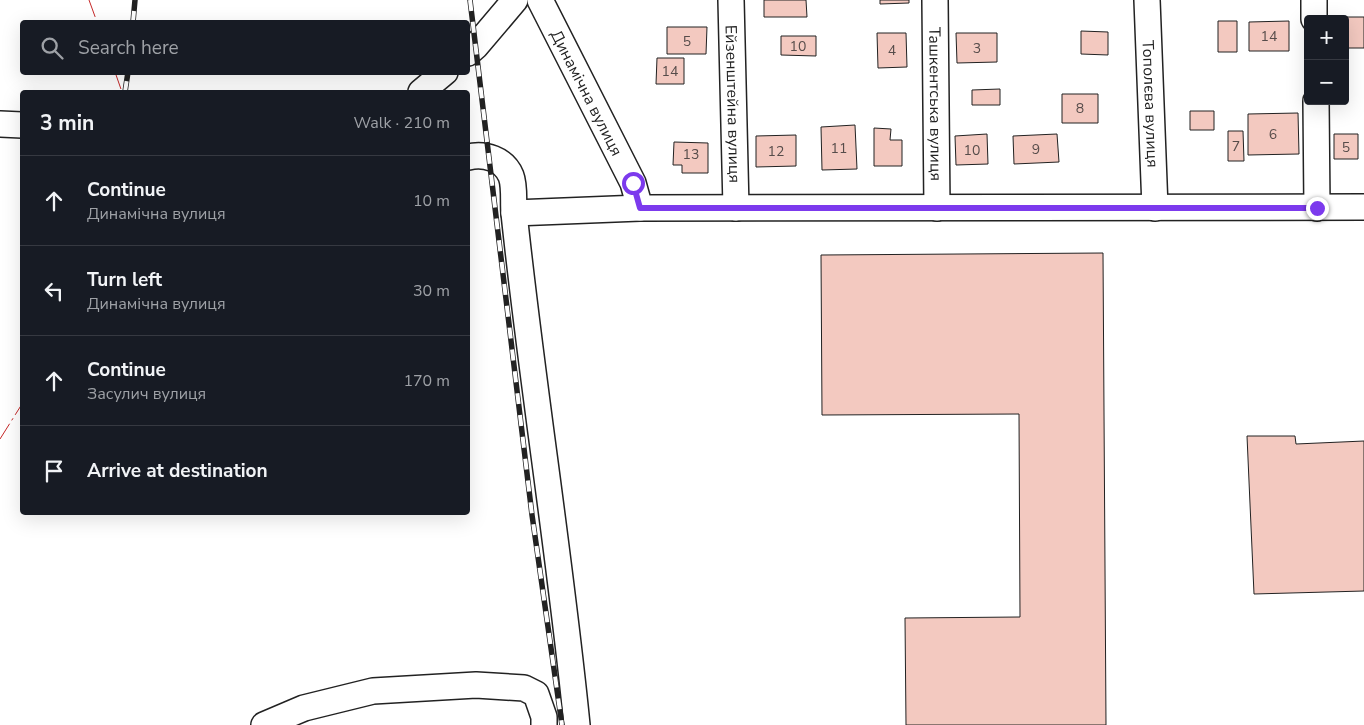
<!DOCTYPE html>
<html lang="en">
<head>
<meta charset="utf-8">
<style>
	:root { --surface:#171b24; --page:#20242c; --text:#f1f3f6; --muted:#9ea1a6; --line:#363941 }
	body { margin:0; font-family:"Nunito Sans",sans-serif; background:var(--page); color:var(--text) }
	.controls { position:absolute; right:15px; top:15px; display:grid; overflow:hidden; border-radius:5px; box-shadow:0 5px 20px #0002 }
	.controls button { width:45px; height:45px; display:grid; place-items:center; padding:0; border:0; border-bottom:1px solid var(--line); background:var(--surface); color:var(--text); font:25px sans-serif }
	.stop { position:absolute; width:15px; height:15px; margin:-11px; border:4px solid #7c3aed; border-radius:50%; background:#fff }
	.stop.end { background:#7c3aed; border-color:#fff; box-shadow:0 1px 5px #0008 }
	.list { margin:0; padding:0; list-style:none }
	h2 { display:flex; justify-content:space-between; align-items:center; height:65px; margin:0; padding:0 20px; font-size:21px }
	h2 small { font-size:16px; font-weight:400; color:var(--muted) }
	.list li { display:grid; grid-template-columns:32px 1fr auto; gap:15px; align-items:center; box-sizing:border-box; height:90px; padding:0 20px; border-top:1px solid var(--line) }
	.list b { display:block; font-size:19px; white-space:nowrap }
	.list p { margin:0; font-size:16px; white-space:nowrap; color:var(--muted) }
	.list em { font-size:16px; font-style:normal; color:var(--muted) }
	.icon { flex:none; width:28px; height:28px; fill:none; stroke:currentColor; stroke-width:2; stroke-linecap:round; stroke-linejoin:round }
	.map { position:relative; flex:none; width:1364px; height:725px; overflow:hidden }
	.search { position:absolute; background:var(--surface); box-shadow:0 5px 20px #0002; left:20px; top:20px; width:450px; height:55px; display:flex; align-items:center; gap:12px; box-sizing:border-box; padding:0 18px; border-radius:5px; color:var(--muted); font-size:19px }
	.panel { position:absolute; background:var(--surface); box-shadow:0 5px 20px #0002; left:20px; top:90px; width:450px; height:425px; border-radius:5px }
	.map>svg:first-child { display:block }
	.building { fill:#f3c9c0; stroke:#222 }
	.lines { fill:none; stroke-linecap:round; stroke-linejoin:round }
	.minor-casing { stroke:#222; stroke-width:28 }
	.minor { stroke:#fff; stroke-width:25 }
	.rail-casing { stroke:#222; stroke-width:5.5 }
	.rail { stroke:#fff; stroke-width:4; stroke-dasharray:11; stroke-linecap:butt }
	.power { stroke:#c62828; stroke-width:1; stroke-dasharray:18 4 2.5 4; stroke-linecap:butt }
	.route { stroke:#7c3aed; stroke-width:6 }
	.labels { text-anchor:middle; stroke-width:4; stroke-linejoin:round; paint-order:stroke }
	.number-label { font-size:14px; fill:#564c4a }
	.street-label { font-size:16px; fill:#222; stroke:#fff }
</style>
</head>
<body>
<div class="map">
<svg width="1364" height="725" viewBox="0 0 1364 725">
	<rect width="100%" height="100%" fill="#fff"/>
	<path class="building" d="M 764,0 L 806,0 L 807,17 L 764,17 Z
		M 880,0 L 909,0 L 909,3 L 880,4 Z
		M 1337,17 L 1364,17 L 1364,48 L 1345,48 L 1345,19 L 1337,19 Z
		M 1218,21 L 1237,21 L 1237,52 L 1218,52 Z
		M 1289,21 L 1289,51 L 1249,51 L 1249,22 Z
		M 667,27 L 707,27 L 706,54 L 667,54 Z
		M 1081,31 L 1108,32 L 1108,55 L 1081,54 Z
		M 877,33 L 906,33 L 907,67 L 878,68 Z
		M 956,33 L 997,33 L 997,62 L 957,63 Z
		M 781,36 L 816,36 L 816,56 L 781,55 Z
		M 657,58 L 684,58 L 684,84 L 656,84 Z
		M 1000,89 L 1000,105 L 972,105 L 972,90 Z
		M 1062,94 L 1098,94 L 1098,123 L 1062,123 Z
		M 1190,111 L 1214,111 L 1214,130 L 1190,130 Z
		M 1298,113 L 1299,154 L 1248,155 L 1248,114 Z
		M 855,125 L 857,169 L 822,170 L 821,127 Z
		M 874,128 L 891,129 L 890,140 L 902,140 L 902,166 L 874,166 Z
		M 1228,131 L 1243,131 L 1244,161 L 1228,161 Z
		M 987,134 L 988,164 L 956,165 L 955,136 Z
		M 1057,134 L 1059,162 L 1014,164 L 1013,136 Z
		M 1334,134 L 1358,134 L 1358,159 L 1334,159 Z
		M 796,135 L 796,166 L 756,167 L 756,136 Z
		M 674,142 L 708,143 L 708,173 L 682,173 L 682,165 L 673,165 Z
		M 1103,253 L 1106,725 L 906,725 L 905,618 L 1020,617 L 1019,414 L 822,415 L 821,255 Z
		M 1247,436 L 1295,436 L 1296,444 L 1364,441 L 1364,591 L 1254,594 Z"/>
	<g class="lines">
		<defs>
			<g id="minor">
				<path id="s1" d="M 540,0 L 633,183 L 640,208 L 1364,207"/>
				<path id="s2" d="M 731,0 L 736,208"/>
				<path id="s3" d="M 935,0 L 937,208"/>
				<path id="s4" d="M 1147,0 L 1155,208"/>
				<path d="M 1314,0 L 1314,19"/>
				<path d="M 468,53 L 476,46 L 515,0"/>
				<path d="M 421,92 L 445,72"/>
				<path d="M 1316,101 L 1317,208"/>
				<path d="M 0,124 L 22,125"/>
				<path d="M 468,157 C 485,153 504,159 511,176 C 515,186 513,202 514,213"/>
				<path d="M 264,725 L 304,708 L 373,691 L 476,685 L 524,688 L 536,694 L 544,717 L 544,725"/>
				<path d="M 577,725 C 560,554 532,384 514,213 L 640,208"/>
			</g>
		</defs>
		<use href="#minor" class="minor-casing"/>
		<use href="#minor" class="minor"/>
		<defs>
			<path id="rail" d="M 470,0 L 532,515 L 562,725
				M 133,22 L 135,0
				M 125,92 L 128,72"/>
		</defs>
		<use href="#rail" class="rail-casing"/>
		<use href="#rail" class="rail"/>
		<path class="power" d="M 89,0 L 97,22
			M 115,72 L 122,92
			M 0,439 L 22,404"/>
	</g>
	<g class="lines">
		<path class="route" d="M 633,183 L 640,208 L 1317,208"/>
	</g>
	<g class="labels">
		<g class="number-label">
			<text x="1269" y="41">14</text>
			<text x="687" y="46">5</text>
			<text x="798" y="51">10</text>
			<text x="977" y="53">3</text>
			<text x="892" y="55">4</text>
			<text x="670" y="76">14</text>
			<text x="1080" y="113">8</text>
			<text x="1273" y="139">6</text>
			<text x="1236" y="151">7</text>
			<text x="1346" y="152">5</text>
			<text x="839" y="153">11</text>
			<text x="1036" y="154">9</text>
			<text x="972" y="155">10</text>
			<text x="776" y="156">12</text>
			<text x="691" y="159">13</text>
		</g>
		<g class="street-label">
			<text dy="6" stroke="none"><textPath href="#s1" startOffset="104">Динамічна вулиця</textPath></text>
			<text dy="6" stroke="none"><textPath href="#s2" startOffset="104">Ейзенштейна вулиця</textPath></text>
			<text dy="6" stroke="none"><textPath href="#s3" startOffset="104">Ташкентська вулиця</textPath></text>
			<text dy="6" stroke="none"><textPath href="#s4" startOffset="104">Тополєва вулиця</textPath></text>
		</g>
	</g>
</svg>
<div class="controls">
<button>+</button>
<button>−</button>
</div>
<div class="stop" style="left:633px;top:183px"></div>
<div class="stop end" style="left:1317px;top:208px"></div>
<div class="search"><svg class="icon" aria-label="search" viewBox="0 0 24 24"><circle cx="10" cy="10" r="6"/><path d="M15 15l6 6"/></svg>Search here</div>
<section class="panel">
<h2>3 min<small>Walk · 210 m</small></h2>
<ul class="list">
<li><svg class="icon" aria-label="ahead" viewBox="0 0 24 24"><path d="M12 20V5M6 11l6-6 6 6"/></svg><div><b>Continue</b><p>Динамічна вулиця</p></div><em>10 m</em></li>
<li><svg class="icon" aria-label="left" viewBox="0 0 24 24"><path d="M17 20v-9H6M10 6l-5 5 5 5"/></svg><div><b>Turn left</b><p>Динамічна вулиця</p></div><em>30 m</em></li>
<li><svg class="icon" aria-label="ahead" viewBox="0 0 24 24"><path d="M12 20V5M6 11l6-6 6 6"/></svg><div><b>Continue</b><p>Засулич вулиця</p></div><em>170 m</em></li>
<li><svg class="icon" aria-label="arrive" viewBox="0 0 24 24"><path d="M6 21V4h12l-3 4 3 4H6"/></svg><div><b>Arrive at destination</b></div></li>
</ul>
</section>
</div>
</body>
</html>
